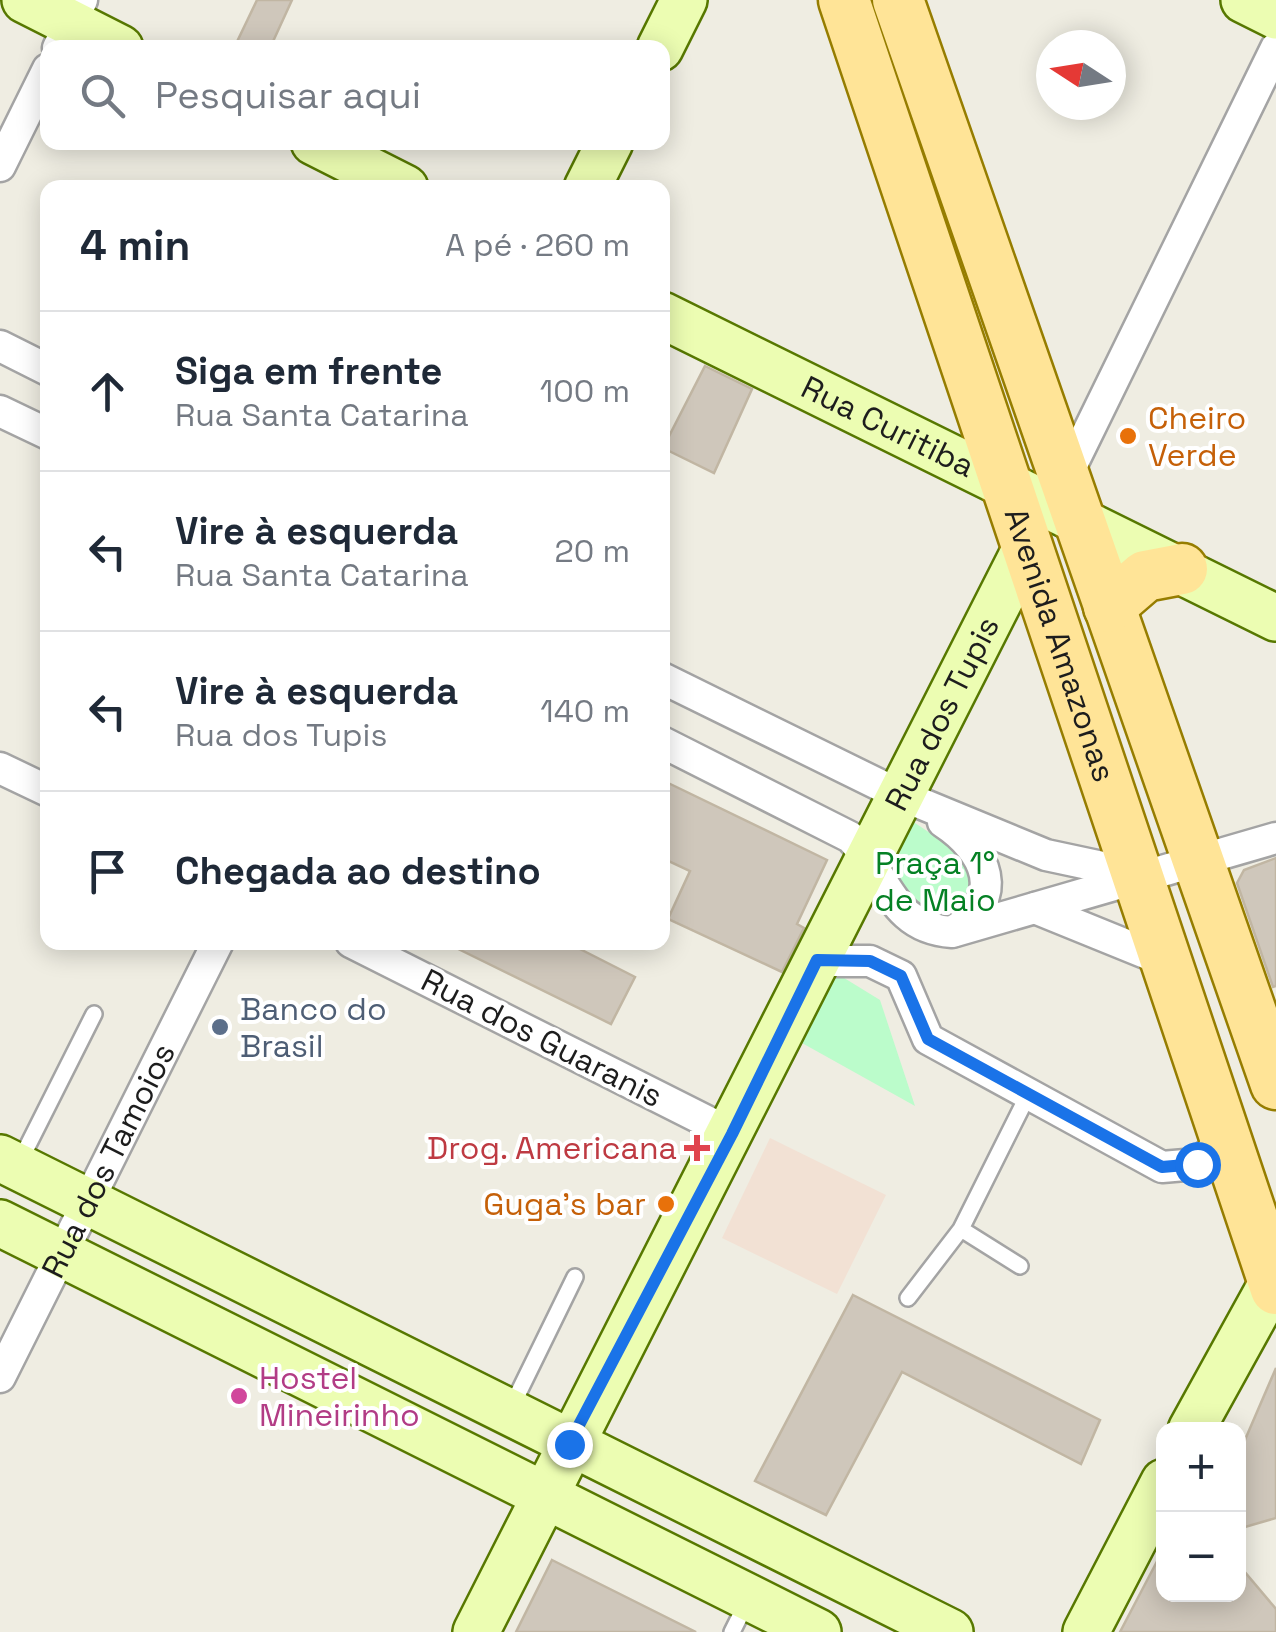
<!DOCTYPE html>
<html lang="pt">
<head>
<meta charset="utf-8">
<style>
	:root { --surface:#fff; --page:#f6f6f7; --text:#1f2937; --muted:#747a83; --line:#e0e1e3 }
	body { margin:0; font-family:"Space Grotesk",sans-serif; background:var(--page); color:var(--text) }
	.controls { position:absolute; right:30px; bottom:30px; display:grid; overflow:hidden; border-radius:20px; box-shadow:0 5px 25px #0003 }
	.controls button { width:90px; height:90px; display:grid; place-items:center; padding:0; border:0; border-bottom:2px solid var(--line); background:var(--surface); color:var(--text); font:50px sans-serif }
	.compass { position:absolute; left:1036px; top:30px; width:90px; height:90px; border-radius:50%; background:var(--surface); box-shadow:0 5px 25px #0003; rotate:282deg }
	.stop { position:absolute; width:30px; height:30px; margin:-22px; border:8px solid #1a73e8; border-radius:50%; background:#fff }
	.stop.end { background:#1a73e8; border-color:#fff; box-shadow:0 2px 10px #0008 }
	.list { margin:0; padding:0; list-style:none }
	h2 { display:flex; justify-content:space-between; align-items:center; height:130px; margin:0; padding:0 40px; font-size:42px }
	h2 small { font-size:32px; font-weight:400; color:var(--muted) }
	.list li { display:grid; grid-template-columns:65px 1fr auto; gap:30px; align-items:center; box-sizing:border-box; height:160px; padding:0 40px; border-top:2px solid var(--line) }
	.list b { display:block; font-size:38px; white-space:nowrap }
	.list p { margin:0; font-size:32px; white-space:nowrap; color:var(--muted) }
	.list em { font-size:32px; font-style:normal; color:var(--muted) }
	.icon { flex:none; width:55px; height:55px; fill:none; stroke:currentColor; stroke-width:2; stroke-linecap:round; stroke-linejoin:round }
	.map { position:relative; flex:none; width:1276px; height:1632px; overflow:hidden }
	.search { position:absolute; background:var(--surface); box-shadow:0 5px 25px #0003; left:40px; top:40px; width:630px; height:110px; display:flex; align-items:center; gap:25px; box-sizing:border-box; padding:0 35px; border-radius:20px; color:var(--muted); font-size:38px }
	.panel { position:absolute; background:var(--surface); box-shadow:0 5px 25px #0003; left:40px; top:180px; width:630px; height:770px; border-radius:20px }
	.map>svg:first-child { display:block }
	.military { fill:#f2e1d4 }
	.park { fill:#bbfccb }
	.building { fill:#cfc7bb; stroke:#c1b6a3; stroke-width:2.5 }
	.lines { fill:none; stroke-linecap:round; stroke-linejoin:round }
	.lane-casing { stroke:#a4a4a4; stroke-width:20 }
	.street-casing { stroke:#a4a4a4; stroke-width:35 }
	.secondary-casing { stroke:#577800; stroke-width:50 }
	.primary-casing { stroke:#967d00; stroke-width:55 }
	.lane { stroke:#fff; stroke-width:15 }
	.street { stroke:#fff; stroke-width:30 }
	.secondary { stroke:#ecfdb2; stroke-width:45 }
	.primary { stroke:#ffe497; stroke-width:50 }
	.route { stroke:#1a73e8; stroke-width:12 }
	.food-dot { fill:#e8710a; stroke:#fff; stroke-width:4 }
	.service-dot { fill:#5c6f8a; stroke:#fff; stroke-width:4 }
	.health-dot { fill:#e0444e; stroke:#fff; stroke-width:4 }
	.hotel-dot { fill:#d1479c; stroke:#fff; stroke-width:4 }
	.labels { text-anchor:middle; stroke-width:8; stroke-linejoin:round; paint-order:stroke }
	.food-label { font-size:32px; fill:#c56008; stroke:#fff; text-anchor:start }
	.street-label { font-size:32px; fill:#1d1d1d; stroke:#fff }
	.park-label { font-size:32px; fill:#058124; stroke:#fff }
	.service-label { font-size:32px; fill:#4e5e75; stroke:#fff; text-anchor:start }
	.health-label { font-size:32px; fill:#be3a42; stroke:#fff; text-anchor:end }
	.hotel-label { font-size:32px; fill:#b23c85; stroke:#fff; text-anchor:start }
</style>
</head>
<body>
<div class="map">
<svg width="1276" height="1632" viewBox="0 0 1276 1632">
	<rect width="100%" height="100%" fill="#efede2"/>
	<path class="military" d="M 770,1138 L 886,1195 L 837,1294 L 722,1238 Z"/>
	<path class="park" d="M 912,821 L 963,855 L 976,888 L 954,923 L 921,918 L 887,869 Z
		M 836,973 L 880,1000 L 915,1106 L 802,1043 Z"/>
	<path class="building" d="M 257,0 L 292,0 L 270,48 L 234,48 Z
		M 705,366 L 752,389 L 714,473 L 663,448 Z
		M 662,780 L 827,860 L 797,924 L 804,928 L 782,972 L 668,919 L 690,871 L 662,858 Z
		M 1276,858 L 1276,986 L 1273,987 L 1237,883 L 1244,870 Z
		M 444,942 L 566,942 L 635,977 L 611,1024 Z
		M 853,1295 L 1100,1420 L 1081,1464 L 902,1372 L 826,1515 L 755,1481 Z
		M 1276,1368 L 1276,1518 L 1238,1529 L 1238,1456 Z
		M 1164,1548 L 1164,1594 L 1238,1594 L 1238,1564 L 1276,1609 L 1276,1632 L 1120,1632 Z
		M 552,1560 L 696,1632 L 516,1632 Z"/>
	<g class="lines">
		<defs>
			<path id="lane" d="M 19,1163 L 94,1014
				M 1020,1266 L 961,1229 L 1028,1095
				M 908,1298 L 961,1229
				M 510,1410 L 575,1277
				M 732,1632 L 747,1602"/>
			<g id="street">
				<path d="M 58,48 L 82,0"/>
				<path d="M 0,166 L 48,69"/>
				<path d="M 0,346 L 48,370"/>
				<path d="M 0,411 L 48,434"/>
				<path d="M 1064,481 L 1276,48"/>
				<path d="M 662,678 L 898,794 L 1046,855 L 1135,874"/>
				<path d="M 662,742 L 850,837 C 888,875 890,928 952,932 L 1276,838"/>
				<path d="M 0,768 L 48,791"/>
				<path d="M 943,822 C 987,851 1007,897 954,931"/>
				<path d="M 1035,908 L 1163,960"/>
				<path d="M 351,942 L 732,1134"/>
				<path d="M 817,961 L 870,961 L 901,976 L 928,1039 L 1162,1167 L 1197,1164 L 1226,1139"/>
				<path id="s1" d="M 0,1377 L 218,942"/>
			</g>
			<g id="secondary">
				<path d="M 25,0 L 120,48"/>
				<path d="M 1244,0 L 1276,16"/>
				<path d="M 660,48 L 684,0"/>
				<path d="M 314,142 L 405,188"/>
				<path d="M 587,188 L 610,142"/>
				<path id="s2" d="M 662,315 L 1276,618"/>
				<path d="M 0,1158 L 950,1632"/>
				<path d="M 0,1223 L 818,1632"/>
				<path d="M 1191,1430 L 1276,1276"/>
				<path id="s3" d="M 476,1632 L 1027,546"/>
				<path d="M 1086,1632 L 1164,1482"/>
			</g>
			<g id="primary">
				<path id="s4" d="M 844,0 L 1276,1289"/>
				<path d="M 898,0 L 1276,1084"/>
				<path d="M 1109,607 L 1145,576 L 1182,569"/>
			</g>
		</defs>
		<use href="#lane" class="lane-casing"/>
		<use href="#street" class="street-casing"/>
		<use href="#secondary" class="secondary-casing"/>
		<use href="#primary" class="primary-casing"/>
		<use href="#lane" class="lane"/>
		<use href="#street" class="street"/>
		<use href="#secondary" class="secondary"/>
		<use href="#primary" class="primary"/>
	</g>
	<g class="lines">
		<path class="route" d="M 569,1444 L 732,1134 L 817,960 L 870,961 L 901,976 L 928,1039 L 1162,1167 L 1197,1164"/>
	</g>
	<g class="food-dot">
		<circle cx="1128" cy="436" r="10"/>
		<circle cx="666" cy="1204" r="10"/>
	</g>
	<circle class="service-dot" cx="220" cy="1027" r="10"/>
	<path class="health-dot" d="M692 1133h10v10h10v10h-10v10h-10v-10h-10v-10h10z"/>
	<circle class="hotel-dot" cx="239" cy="1396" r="10"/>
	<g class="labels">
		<g class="food-label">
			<text x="1148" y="429">Cheiro<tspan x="1148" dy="37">Verde</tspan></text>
			<text x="646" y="1215" text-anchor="end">Guga's bar</text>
		</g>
		<g class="street-label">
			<text dy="11" stroke="none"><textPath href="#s2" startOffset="252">Rua Curitiba</textPath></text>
			<text dy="11" stroke="none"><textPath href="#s4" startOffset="680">Avenida Amazonas</textPath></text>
			<text dy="11" stroke="none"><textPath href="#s3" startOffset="1030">Rua dos Tupis</textPath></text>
			<text transform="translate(542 1038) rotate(27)" y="11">Rua dos Guaranis</text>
			<text dy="11" stroke="none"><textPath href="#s1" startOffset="242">Rua dos Tamoios</textPath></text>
		</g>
		<g class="park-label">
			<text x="935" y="874">Praça 1°<tspan x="935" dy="37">de Maio</tspan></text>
		</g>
		<g class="service-label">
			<text x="240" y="1020">Banco do<tspan x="240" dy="37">Brasil</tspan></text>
		</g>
		<g class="health-label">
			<text x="677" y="1159">Drog. Americana</text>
		</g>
		<g class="hotel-label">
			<text x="259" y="1389">Hostel<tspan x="259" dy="37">Mineirinho</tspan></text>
		</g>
	</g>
</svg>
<div class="controls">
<button>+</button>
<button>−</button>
</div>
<svg class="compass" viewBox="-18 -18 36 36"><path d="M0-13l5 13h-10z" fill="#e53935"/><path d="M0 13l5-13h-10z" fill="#747a83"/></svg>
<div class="stop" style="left:1197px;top:1164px"></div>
<div class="stop end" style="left:569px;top:1444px"></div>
<div class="search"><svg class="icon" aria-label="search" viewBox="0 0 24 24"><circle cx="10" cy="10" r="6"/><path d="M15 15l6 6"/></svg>Pesquisar aqui</div>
<section class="panel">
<h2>4 min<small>A pé · 260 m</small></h2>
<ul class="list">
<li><svg class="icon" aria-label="ahead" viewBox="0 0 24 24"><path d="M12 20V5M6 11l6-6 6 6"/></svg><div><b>Siga em frente</b><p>Rua Santa Catarina</p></div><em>100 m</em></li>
<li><svg class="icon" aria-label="left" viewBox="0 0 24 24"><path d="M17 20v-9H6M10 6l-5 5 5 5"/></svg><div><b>Vire à esquerda</b><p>Rua Santa Catarina</p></div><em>20 m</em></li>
<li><svg class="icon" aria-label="left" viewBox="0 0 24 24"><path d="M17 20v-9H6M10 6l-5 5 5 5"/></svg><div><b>Vire à esquerda</b><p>Rua dos Tupis</p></div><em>140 m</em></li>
<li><svg class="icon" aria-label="arrive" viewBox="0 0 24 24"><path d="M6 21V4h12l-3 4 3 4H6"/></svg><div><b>Chegada ao destino</b></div></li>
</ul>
</section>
</div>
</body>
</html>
